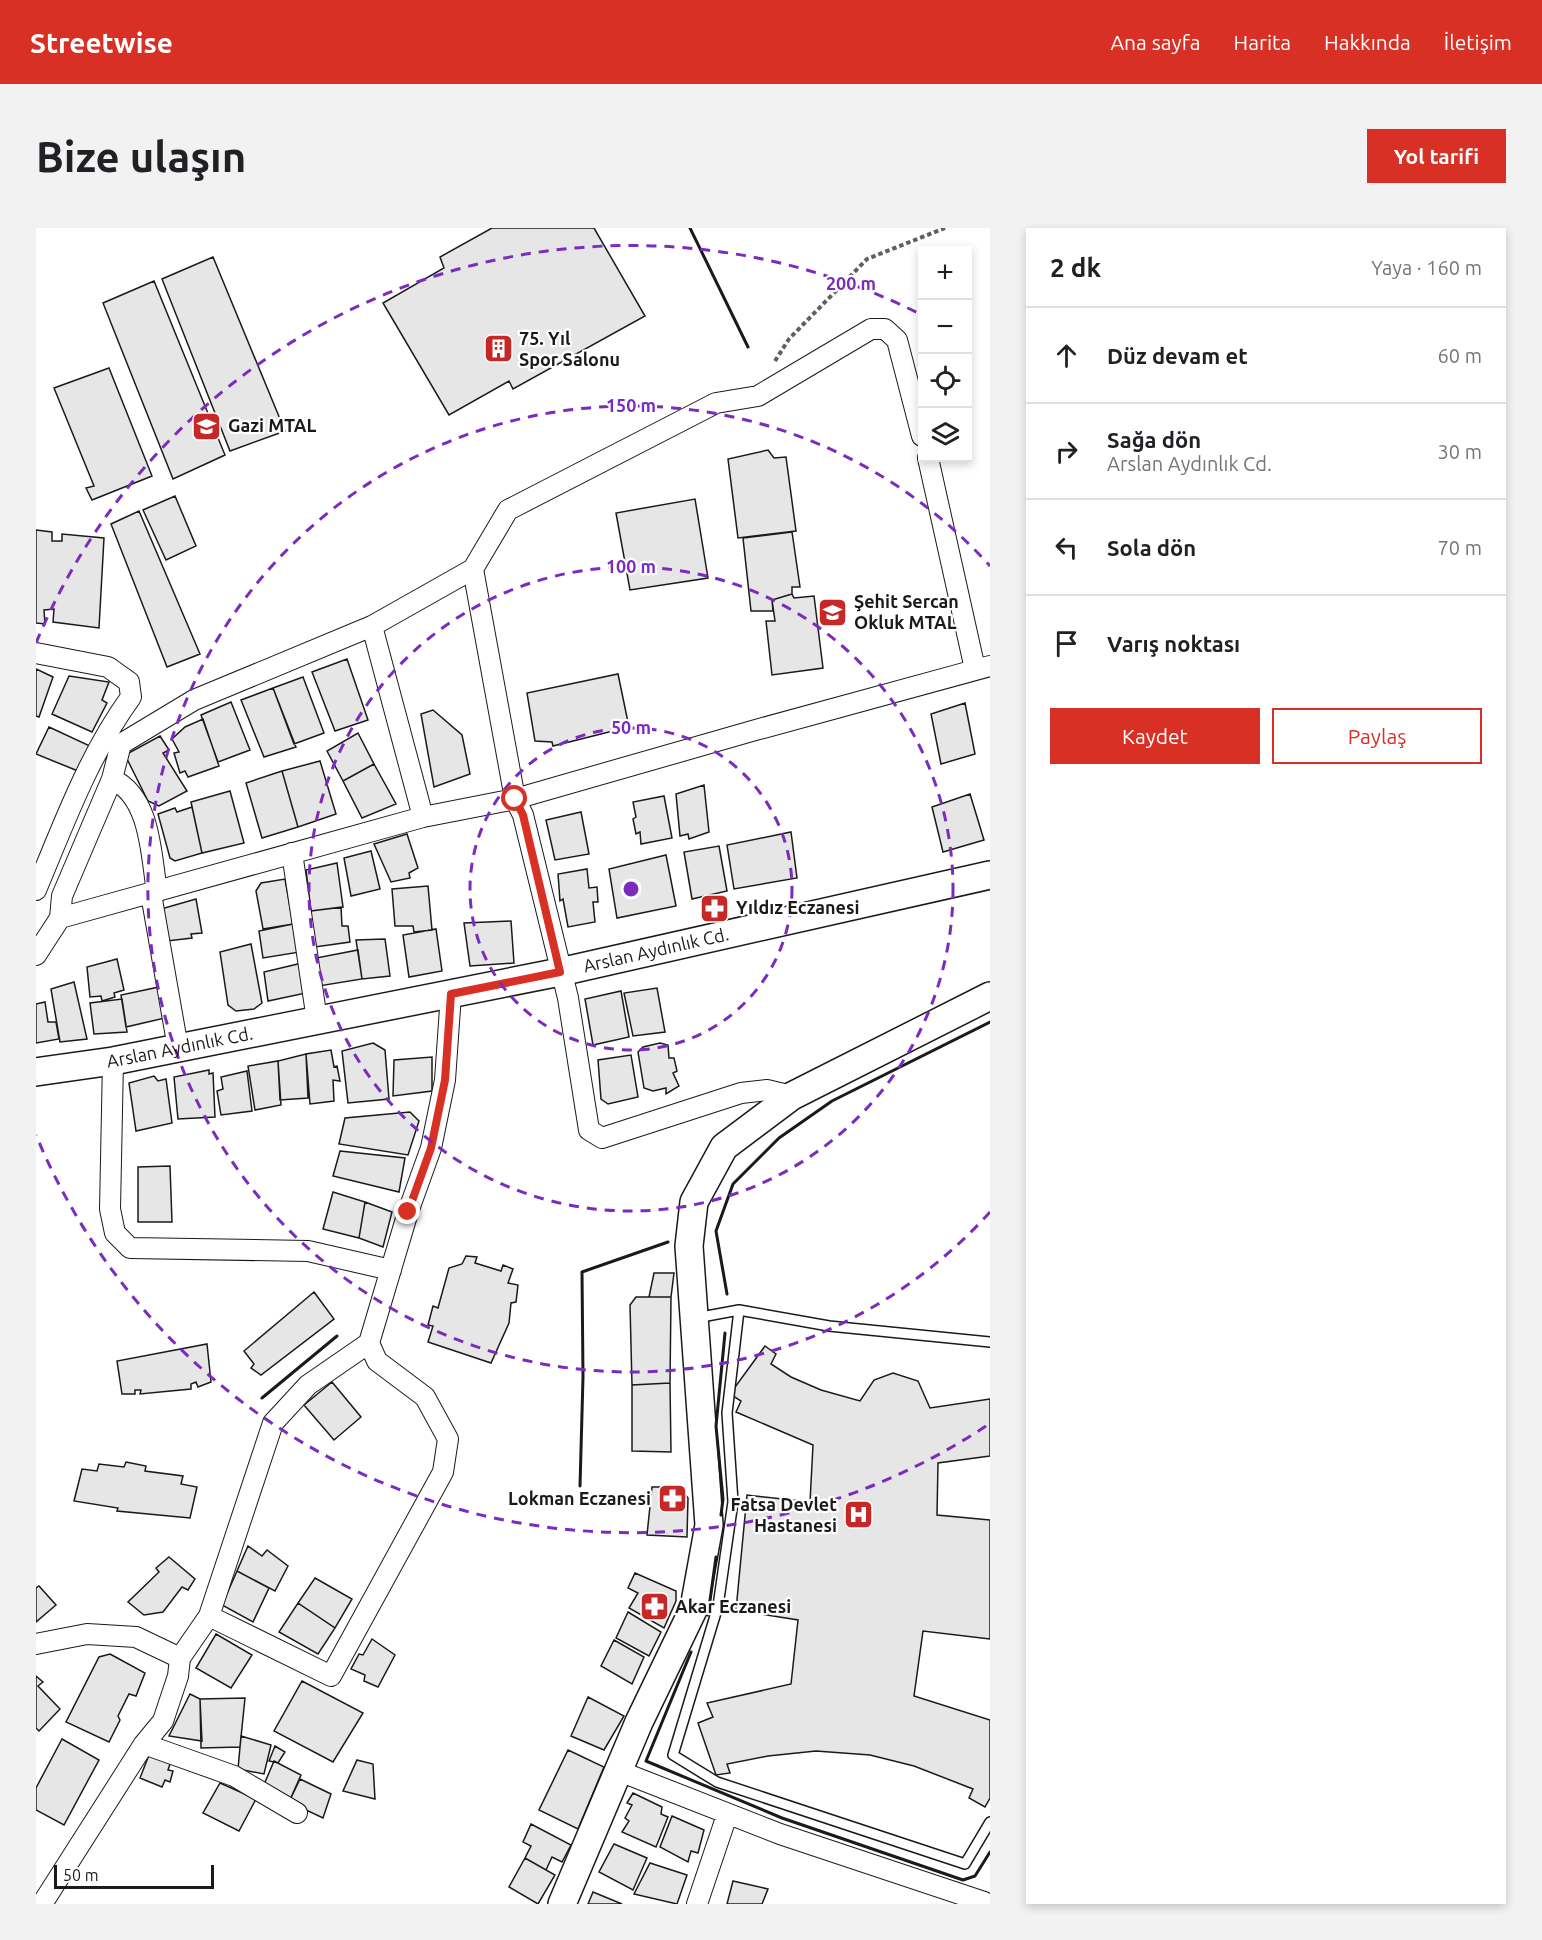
<!DOCTYPE html>
<html lang="tr">
<head>
<meta charset="utf-8">
<style>
	:root { --surface:#fff; --page:#f2f2f2; --text:#202124; --muted:#757577; --line:#e0e0e0; --accent:#d93025 }
	body { margin:0; font-family:Ubuntu,sans-serif; background:var(--page); color:var(--text) }
	.controls { position:absolute; right:18px; top:18px; display:grid; overflow:hidden; border-radius:0px; box-shadow:0 3px 9px #0003 }
	.controls button { width:54px; height:54px; display:grid; place-items:center; padding:0; border:0; border-bottom:2px solid var(--line); background:var(--surface); color:var(--text); font:30px sans-serif }
	.scale { position:absolute; left:18px; bottom:15px; width:160px; box-sizing:border-box; padding-left:6px; border:3px solid #1a1a1a; border-top:0; font-size:16px; line-height:21px; white-space:nowrap; color:#1a1a1a; -webkit-text-stroke:4px #fff; paint-order:stroke }
	.stop { position:absolute; width:18px; height:18px; margin:-14px; border:4px solid #d93025; border-radius:50%; background:#fff }
	.stop.end { background:#d93025; border-color:#fff; box-shadow:0 2px 6px #0008 }
	.list { margin:0; padding:0; list-style:none }
	h2 { display:flex; justify-content:space-between; align-items:center; height:78px; margin:0; padding:0 24px; font-size:26px }
	h2 small { font-size:20px; font-weight:400; color:var(--muted) }
	.list li { display:grid; grid-template-columns:39px 1fr auto; gap:18px; align-items:center; box-sizing:border-box; height:96px; padding:0 24px; border-top:2px solid var(--line) }
	.list b { display:block; font-size:22px; white-space:nowrap }
	.list p { margin:0; font-size:20px; white-space:nowrap; color:var(--muted) }
	.list em { font-size:20px; font-style:normal; color:var(--muted) }
	.actions { display:flex; gap:12px; padding:18px 24px }
	.actions a { flex:1; padding:14px 0; border:2px solid var(--accent); border-radius:0px; text-align:center; font-size:21px; color:var(--accent) }
	.actions .main { background:var(--accent); color:#fff }
	.icon { flex:none; width:33px; height:33px; fill:none; stroke:currentColor; stroke-width:2; stroke-linecap:round; stroke-linejoin:round }
	.map { position:relative; flex:none; width:954px; height:1676px; overflow:hidden; border-radius:0px }
	header { display:flex; align-items:center; gap:36px; box-sizing:border-box; height:84px; padding:0 30px; background:var(--accent); color:#fff }
	header strong { font-size:28px }
	nav { display:flex; gap:33px; margin-inline-start:auto; font-size:21px }
	.intro { display:flex; align-items:center; justify-content:space-between; box-sizing:border-box; height:144px; padding:0 36px }
	h1 { margin:0; font-size:42px }
	.button { padding:15px 27px; border-radius:0px; background:var(--accent); color:#fff; font-size:21px; font-weight:700 }
	main { display:flex; gap:36px; padding:0 36px }
	aside { flex:1; background:var(--surface); border-radius:0px; box-shadow:0 3px 9px #0003 }
	.map>svg:first-child { display:block }
	.building { fill:#e6e6e6; stroke:#1a1a1a; stroke-width:1.5 }
	.lines { fill:none; stroke-linecap:round; stroke-linejoin:round }
	.lane-casing { stroke:#1a1a1a; stroke-width:12 }
	.street-casing { stroke:#1a1a1a; stroke-width:22 }
	.secondary-casing { stroke:#1a1a1a; stroke-width:30 }
	.path { stroke:#5f5f5f; stroke-width:4; stroke-dasharray:4.5 3; stroke-linecap:butt }
	.lane { stroke:#fff; stroke-width:9 }
	.street { stroke:#fff; stroke-width:20 }
	.secondary { stroke:#fff; stroke-width:27 }
	.wall { stroke:#1a1a1a; stroke-width:3 }
	.route { stroke:#d93025; stroke-width:8 }
	.ring { fill:none; stroke:#7b2cbf; stroke-width:3; stroke-dasharray:10 8 }
	.labels { text-anchor:middle; stroke-width:4.5; stroke-linejoin:round; paint-order:stroke }
	.poi-label { font-size:18px; font-weight:bold; fill:#1a1a1a; stroke:#fff; text-anchor:start }
	.street-label { font-size:18px; fill:#1a1a1a; stroke:#fff }
	.centre { fill:#7b2cbf; stroke:#fff; stroke-width:3 }
	.ring-label { font-size:18px; text-anchor:middle; font-weight:bold; fill:#7b2cbf; stroke:#fff; stroke-width:4.5; stroke-linejoin:round; paint-order:stroke }
</style>
</head>
<body>
<header>
<strong>Streetwise</strong>
<nav><a>Ana sayfa</a><a>Harita</a><a>Hakkında</a><a>İletişim</a></nav>
</header>
<div class="intro"><h1>Bize ulaşın</h1><a class="button">Yol tarifi</a></div>
<main>
<div class="map">
<svg width="954" height="1676" viewBox="0 0 954 1676">
	<rect width="100%" height="100%" fill="#fff"/>
	<path class="building" d="M 456,0 L 558,0 L 609,88 L 477,161 L 473,153 L 413,187 L 347,75 L 408,40 L 404,29 Z
		M 177,29 L 249,203 L 194,223 L 126,51 Z
		M 118,53 L 189,227 L 137,251 L 67,75 Z
		M 73,140 L 116,248 L 56,272 L 50,260 L 58,258 L 18,160 Z
		M 732,222 L 738,230 L 750,229 L 760,303 L 702,310 L 692,231 Z
		M 139,268 L 160,318 L 130,332 L 107,282 Z
		M 659,271 L 672,350 L 594,362 L 580,285 Z
		M 103,283 L 164,426 L 131,439 L 75,296 Z
		M 0,302 L 16,304 L 16,313 L 26,313 L 26,306 L 68,310 L 63,400 L 17,394 L 18,381 L 8,382 L 9,396 L 0,395 Z
		M 756,304 L 764,359 L 756,359 L 756,366 L 736,372 L 737,383 L 715,383 L 707,310 Z
		M 756,366 L 758,370 L 778,368 L 787,440 L 736,447 L 730,393 L 739,393 L 736,372 Z
		M 311,431 L 332,492 L 299,503 L 276,444 Z
		M 0,441 L 17,449 L 3,489 L 0,488 Z
		M 582,446 L 593,499 L 517,518 L 516,514 L 499,513 L 491,465 Z
		M 33,448 L 73,454 L 66,472 L 71,475 L 56,504 L 16,486 Z
		M 267,449 L 288,505 L 258,516 L 237,460 Z
		M 237,460 L 260,519 L 228,529 L 205,472 Z
		M 195,474 L 214,522 L 182,534 L 165,487 Z
		M 929,475 L 939,526 L 905,536 L 895,486 Z
		M 397,482 L 426,507 L 434,546 L 398,559 L 385,486 Z
		M 167,491 L 183,538 L 152,549 L 149,543 L 144,545 L 138,525 L 143,524 L 136,511 L 149,499 Z
		M 13,499 L 54,518 L 42,543 L 0,526 Z
		M 322,505 L 338,536 L 307,553 L 291,523 Z
		M 124,508 L 133,522 L 127,525 L 151,563 L 123,578 L 112,573 L 89,527 Z
		M 284,533 L 300,586 L 262,599 L 246,543 Z
		M 338,536 L 360,576 L 326,590 L 307,553 Z
		M 246,543 L 262,599 L 226,610 L 210,555 Z
		M 668,557 L 673,604 L 653,611 L 652,606 L 644,608 L 640,566 Z
		M 194,563 L 208,615 L 166,625 L 155,574 Z
		M 934,566 L 948,612 L 907,624 L 896,579 Z
		M 628,568 L 636,610 L 605,616 L 604,604 L 600,606 L 597,591 L 600,589 L 597,574 Z
		M 156,579 L 166,625 L 139,633 L 134,630 L 122,586 L 139,580 L 141,584 Z
		M 545,584 L 553,626 L 519,632 L 510,592 Z
		M 755,604 L 761,650 L 698,661 L 691,617 Z
		M 371,606 L 382,640 L 373,645 L 374,650 L 355,654 L 338,616 Z
		M 683,618 L 691,663 L 656,671 L 648,624 Z
		M 335,623 L 344,661 L 315,668 L 308,630 Z
		M 630,627 L 640,678 L 581,690 L 573,641 Z
		M 301,635 L 307,679 L 275,683 L 270,642 Z
		M 551,641 L 553,660 L 561,659 L 562,674 L 557,674 L 559,694 L 532,699 L 527,671 L 524,673 L 522,646 Z
		M 249,651 L 257,696 L 227,701 L 220,663 L 225,655 Z
		M 392,658 L 396,702 L 378,704 L 377,698 L 359,698 L 356,661 Z
		M 160,671 L 166,705 L 155,706 L 156,710 L 131,713 L 125,681 Z
		M 305,679 L 306,698 L 312,698 L 314,714 L 279,719 L 273,687 L 275,683 Z
		M 475,693 L 478,735 L 434,738 L 428,695 Z
		M 257,696 L 264,724 L 227,730 L 223,703 Z
		M 400,701 L 406,743 L 373,749 L 367,707 Z
		M 349,711 L 354,748 L 326,751 L 320,712 Z
		M 215,716 L 226,775 L 218,781 L 200,783 L 192,777 L 184,724 Z
		M 322,722 L 326,751 L 283,758 L 280,730 Z
		M 81,731 L 88,762 L 78,765 L 79,769 L 66,773 L 65,768 L 54,769 L 51,739 Z
		M 266,735 L 270,765 L 232,773 L 228,744 Z
		M 38,754 L 51,811 L 24,814 L 15,761 Z
		M 123,759 L 129,790 L 90,799 L 85,767 Z
		M 621,760 L 629,804 L 597,808 L 588,765 Z
		M 585,763 L 593,809 L 557,817 L 549,771 Z
		M 86,771 L 91,804 L 58,806 L 54,775 Z
		M 9,774 L 12,794 L 20,794 L 23,811 L 0,815 L 0,776 Z
		M 337,815 L 349,822 L 353,871 L 312,875 L 306,823 Z
		M 624,815 L 632,817 L 633,830 L 638,830 L 641,843 L 637,845 L 643,858 L 630,866 L 630,860 L 617,863 L 608,860 L 602,824 L 607,819 Z
		M 295,822 L 298,839 L 301,838 L 304,853 L 297,852 L 298,873 L 274,876 L 270,826 Z
		M 270,826 L 272,870 L 244,872 L 242,833 Z
		M 595,827 L 602,869 L 572,876 L 565,871 L 562,832 Z
		M 396,829 L 396,863 L 357,868 L 358,832 Z
		M 242,833 L 245,877 L 219,882 L 212,838 Z
		M 173,842 L 173,846 L 177,845 L 179,889 L 142,891 L 138,849 Z
		M 211,843 L 216,883 L 185,887 L 181,863 L 187,861 L 185,849 Z
		M 118,848 L 122,853 L 130,851 L 136,895 L 100,903 L 93,855 Z
		M 374,884 L 383,893 L 372,927 L 303,916 L 309,890 Z
		M 304,923 L 369,930 L 363,964 L 297,948 Z
		M 134,938 L 136,994 L 102,994 L 102,939 Z
		M 297,964 L 329,974 L 323,1010 L 287,1001 Z
		M 329,974 L 356,984 L 347,1019 L 323,1010 Z
		M 430,1028 L 441,1029 L 439,1035 L 465,1043 L 467,1037 L 477,1041 L 472,1055 L 482,1057 L 480,1074 L 475,1075 L 473,1095 L 455,1135 L 392,1114 L 397,1098 L 392,1097 L 397,1078 L 402,1080 L 413,1040 L 426,1036 Z
		M 618,1045 L 638,1045 L 635,1069 L 613,1069 Z
		M 278,1064 L 298,1091 L 225,1147 L 215,1140 L 218,1136 L 208,1123 Z
		M 600,1069 L 635,1069 L 634,1155 L 596,1157 L 594,1077 Z
		M 171,1116 L 175,1154 L 162,1159 L 160,1154 L 155,1156 L 155,1161 L 104,1166 L 105,1162 L 99,1162 L 99,1166 L 86,1166 L 81,1133 Z
		M 729,1118 L 740,1126 L 735,1136 L 755,1149 L 785,1162 L 824,1173 L 838,1152 L 857,1145 L 882,1153 L 894,1180 L 954,1171 L 954,1228 L 902,1235 L 901,1287 L 954,1292 L 954,1411 L 887,1403 L 878,1468 L 954,1492 L 954,1570 L 949,1579 L 933,1570 L 937,1561 L 878,1538 L 834,1527 L 780,1523 L 732,1528 L 691,1536 L 694,1545 L 680,1547 L 662,1495 L 677,1489 L 671,1475 L 755,1456 L 762,1392 L 700,1382 L 711,1267 L 774,1274 L 777,1217 L 700,1184 L 705,1173 L 694,1166 Z
		M 296,1154 L 325,1189 L 298,1212 L 268,1177 Z
		M 634,1155 L 635,1224 L 596,1223 L 596,1157 Z
		M 90,1234 L 110,1238 L 109,1243 L 147,1248 L 145,1256 L 161,1259 L 154,1290 L 81,1283 L 82,1280 L 38,1273 L 46,1241 L 61,1243 L 63,1236 L 88,1239 Z
		M 616,1259 L 637,1259 L 645,1262 L 652,1270 L 651,1309 L 611,1307 Z
		M 212,1318 L 226,1328 L 231,1322 L 252,1338 L 239,1363 L 201,1343 Z
		M 133,1329 L 159,1351 L 152,1362 L 146,1359 L 127,1384 L 108,1387 L 92,1374 L 123,1344 L 120,1340 Z
		M 201,1343 L 233,1360 L 217,1394 L 186,1377 Z
		M 599,1345 L 640,1363 L 640,1373 L 628,1400 L 593,1380 L 602,1365 L 592,1360 Z
		M 279,1350 L 316,1371 L 299,1400 L 262,1375 Z
		M 3,1358 L 20,1377 L 0,1394 L 0,1360 Z
		M 262,1375 L 299,1400 L 282,1426 L 243,1404 Z
		M 592,1384 L 625,1404 L 613,1428 L 580,1410 Z
		M 180,1406 L 216,1427 L 195,1460 L 160,1440 Z
		M 336,1411 L 359,1427 L 342,1459 L 328,1453 L 329,1447 L 315,1441 L 323,1426 L 327,1427 Z
		M 578,1412 L 608,1429 L 596,1456 L 565,1438 Z
		M 74,1426 L 109,1445 L 100,1468 L 93,1466 L 82,1488 L 84,1492 L 73,1514 L 30,1494 L 63,1429 Z
		M 0,1448 L 7,1454 L 2,1458 L 24,1481 L 3,1503 L 0,1500 Z
		M 266,1453 L 327,1485 L 297,1534 L 238,1503 Z
		M 154,1466 L 164,1471 L 166,1513 L 133,1508 Z
		M 552,1469 L 588,1488 L 568,1522 L 535,1508 Z
		M 209,1470 L 204,1519 L 165,1520 L 164,1471 Z
		M 205,1508 L 235,1517 L 228,1546 L 202,1541 Z
		M 26,1511 L 63,1532 L 28,1597 L 0,1582 L 0,1560 Z
		M 239,1518 L 249,1524 L 242,1535 L 233,1533 Z
		M 532,1522 L 568,1539 L 542,1601 L 503,1582 Z
		M 113,1527 L 135,1533 L 132,1542 L 137,1543 L 134,1554 L 129,1552 L 126,1559 L 104,1550 Z
		M 321,1532 L 337,1536 L 339,1571 L 307,1563 Z
		M 238,1533 L 265,1547 L 253,1574 L 227,1559 Z
		M 264,1551 L 295,1566 L 287,1590 L 253,1574 Z
		M 184,1555 L 220,1571 L 203,1603 L 167,1585 Z
		M 597,1565 L 626,1579 L 625,1586 L 632,1589 L 620,1619 L 586,1604 L 593,1593 L 589,1590 L 596,1577 L 591,1575 Z
		M 636,1588 L 668,1602 L 662,1625 L 655,1623 L 652,1634 L 624,1619 Z
		M 495,1596 L 535,1617 L 526,1634 L 516,1629 L 510,1642 L 489,1630 L 495,1618 L 487,1614 Z
		M 578,1616 L 611,1630 L 597,1662 L 563,1644 Z
		M 489,1630 L 519,1647 L 502,1676 L 473,1659 Z
		M 614,1635 L 651,1647 L 641,1676 L 598,1666 Z
		M 697,1653 L 732,1661 L 726,1676 L 691,1676 Z
		M 557,1664 L 586,1676 L 552,1676 Z"/>
	<g class="lines">
		<defs>
			<path id="lane" d="M 703,1082 L 691,1185 L 697,1274 L 682,1378 L 637,1527 L 681,1554 L 929,1636 L 954,1594
				M 660,1090 L 703,1082 L 793,1098 L 954,1114"/>
			<path id="street" d="M 892,230 L 939,441
				M 336,398 L 387,589
				M 0,425 L 72,439 L 93,454 L 95,469 C 52,528 28,596 0,662
				M 76,551 C 115,569 115,627 121,664
				M 256,625 L 281,792
				M 115,666 L 142,820
				M 24,690 L 387,589 L 479,571 L 716,503 L 954,438
				M 0,727 L 24,690 L 26,668 L 76,551 L 85,516 L 158,472 L 336,398 L 437,341
				M 77,833 L 74,981 L 79,1005 L 94,1020 L 272,1023 L 355,1042
				M 756,868 L 731,862 L 705,865 L 566,910 L 553,902 L 532,770 L 487,587 L 479,571 L 437,341 L 472,282 L 680,175 L 722,168 L 835,101 L 849,101 L 861,112 L 886,208
				M 173,1388 L 295,1448 L 407,1244 L 412,1211 L 389,1169 L 341,1133 L 333,1115
				M 0,1416 L 51,1406 L 100,1409 L 144,1430
				M 108,1516 L 198,1548 L 261,1585
				M 583,1543 L 744,1606 L 948,1674
				M 6,1676 L 108,1516 L 127,1493 L 142,1448 L 144,1430 L 173,1388 L 237,1195 L 272,1157 L 333,1115 L 372,984 L 395,920 L 409,852 L 415,766
				M 661,1676 L 691,1587"/>
			<g id="secondary">
				<path id="s1" d="M 0,844 L 77,833 L 524,744 L 954,647"/>
				<path d="M 526,1676 L 603,1494 L 658,1380 L 673,1297 L 653,1018 L 658,974 L 688,919 L 756,868 L 954,768"/>
			</g>
		</defs>
		<use href="#lane" class="lane-casing"/>
		<use href="#street" class="street-casing"/>
		<use href="#secondary" class="secondary-casing"/>
		<path class="path" d="M 739,133 L 753,111 L 831,31 L 909,0"/>
		<use href="#lane" class="lane"/>
		<use href="#street" class="street"/>
		<use href="#secondary" class="secondary"/>
		<path class="wall" d="M 654,0 L 712,119
			M 691,1066 L 680,1003 L 697,956 L 743,910 L 796,873 L 954,794
			M 226,1170 L 301,1108
			M 544,1258 L 547,1149 L 546,1044 L 632,1014
			M 685,1287 L 687,1271 L 680,1198 L 689,1105
			M 672,1387 L 680,1329
			M 655,1424 L 610,1533 L 746,1590 L 927,1652 L 939,1648 L 954,1624"/>
	</g>
	<g class="lines">
		<path class="route" d="M 372,984 L 395,920 L 409,852 L 415,766 L 524,744 L 487,587 L 479,571"/>
	</g>
	<g class="ring">
		<circle cx="595" cy="661" r="161"/>
		<circle cx="595" cy="661" r="322"/>
		<path d="M954 984A483 483 0 1 1 954 338"/>
		<path d="M950 1198A644 644 0 0 1 0 907M0 415A644 644 0 0 1 882 85"/>
	</g>
	<defs>
		<symbol id="building-square" viewBox="-11 -11 22 22"><rect x="-9" y="-9" width="18" height="18" rx="4" fill="#c62828" stroke="#fff"/><path d="M-4-6H4V6H1V3H-1V6H-4ZM-2.5-4.3h1.7v1.8h-1.7ZM.8-4.3h1.7v1.8H.8ZM-2.5-1h1.7V.8h-1.7ZM.8-1h1.7V.8H.8Z" fill="#fff"/></symbol>
		<symbol id="school-square" viewBox="-11 -11 22 22"><rect x="-9" y="-9" width="18" height="18" rx="4" fill="#c62828" stroke="#fff"/><path d="M0-5L7-2L0 1L-7-2ZM-4 1L0 2.5L4 1V4Q0 6-4 4Z" fill="#fff"/></symbol>
		<symbol id="pharmacy-square" viewBox="-11 -11 22 22"><rect x="-9" y="-9" width="18" height="18" rx="4" fill="#c62828" stroke="#fff"/><path d="M-2-6h4v4h4v4h-4v4h-4v-4h-4v-4h4Z" fill="#fff"/></symbol>
		<symbol id="hospital-square" viewBox="-11 -11 22 22"><rect x="-9" y="-9" width="18" height="18" rx="4" fill="#c62828" stroke="#fff"/><path d="M-5-5h3v3.5h4V-5h3V5h-3V1.5h-4V5h-3Z" fill="#fff"/></symbol>
	</defs>
	<g fill-rule="evenodd">
		<use href="#building-square" x="446" y="104" width="33" height="33"/>
		<use href="#school-square" x="154" y="182" width="33" height="33"/>
		<use href="#school-square" x="780" y="368" width="33" height="33"/>
		<use href="#pharmacy-square" x="662" y="664" width="33" height="33"/>
		<use href="#pharmacy-square" x="620" y="1254" width="33" height="33"/>
		<use href="#hospital-square" x="806" y="1270" width="33" height="33"/>
		<use href="#pharmacy-square" x="602" y="1362" width="33" height="33"/>
	</g>
	<g class="labels">
		<g class="poi-label">
			<text x="483" y="117">75. Yıl<tspan x="483" dy="21">Spor Salonu</tspan></text>
			<text x="192" y="204">Gazi MTAL</text>
			<text x="818" y="380">Şehit Sercan<tspan x="818" dy="21">Okluk MTAL</tspan></text>
			<text x="700" y="686">Yıldız Eczanesi</text>
			<text x="615" y="1277" text-anchor="end">Lokman Eczanesi</text>
			<text x="801" y="1283" text-anchor="end">Fatsa Devlet<tspan x="801" dy="21">Hastanesi</tspan></text>
			<text x="639" y="1385">Akar Eczanesi</text>
		</g>
		<g class="street-label">
			<text dy="6" stroke="none"><textPath href="#s1" startOffset="632">Arslan Aydınlık Cd.</textPath></text>
			<text dy="6" stroke="none"><textPath href="#s1" startOffset="146">Arslan Aydınlık Cd.</textPath></text>
		</g>
	</g>
	<circle cx="595" cy="661" r="9" class="centre"/>
	<g class="ring-label">
		<text x="815" y="62">200 m</text>
		<text x="595" y="184">150 m</text>
		<text x="595" y="345">100 m</text>
		<text x="595" y="506">50 m</text>
	</g>
</svg>
<div class="controls">
<button>+</button>
<button>−</button>
<button><svg class="icon" aria-label="locate" viewBox="0 0 24 24"><circle cx="12" cy="12" r="6"/><path d="M12 2v4M12 18v4M2 12h4M18 12h4"/></svg></button>
<button><svg class="icon" aria-label="layers" viewBox="0 0 24 24"><path d="M12 4l9 5-9 5-9-5zM3 14l9 5 9-5"/></svg></button>
</div>
<div class="scale">50 m</div>
<div class="stop" style="left:479px;top:571px"></div>
<div class="stop end" style="left:372px;top:984px"></div>
</div>
<aside>
<h2>2 dk<small>Yaya · 160 m</small></h2>
<ul class="list">
<li><svg class="icon" aria-label="ahead" viewBox="0 0 24 24"><path d="M12 20V5M6 11l6-6 6 6"/></svg><div><b>Düz devam et</b></div><em>60 m</em></li>
<li><svg class="icon" aria-label="right" viewBox="0 0 24 24"><path d="M7 20v-9h11M14 6l5 5-5 5"/></svg><div><b>Sağa dön</b><p>Arslan Aydınlık Cd.</p></div><em>30 m</em></li>
<li><svg class="icon" aria-label="left" viewBox="0 0 24 24"><path d="M17 20v-9H6M10 6l-5 5 5 5"/></svg><div><b>Sola dön</b></div><em>70 m</em></li>
<li><svg class="icon" aria-label="arrive" viewBox="0 0 24 24"><path d="M6 21V4h12l-3 4 3 4H6"/></svg><div><b>Varış noktası</b></div></li>
</ul>
<div class="actions"><a class="main">Kaydet</a><a>Paylaş</a></div>
</aside>
</main>
</body>
</html>
